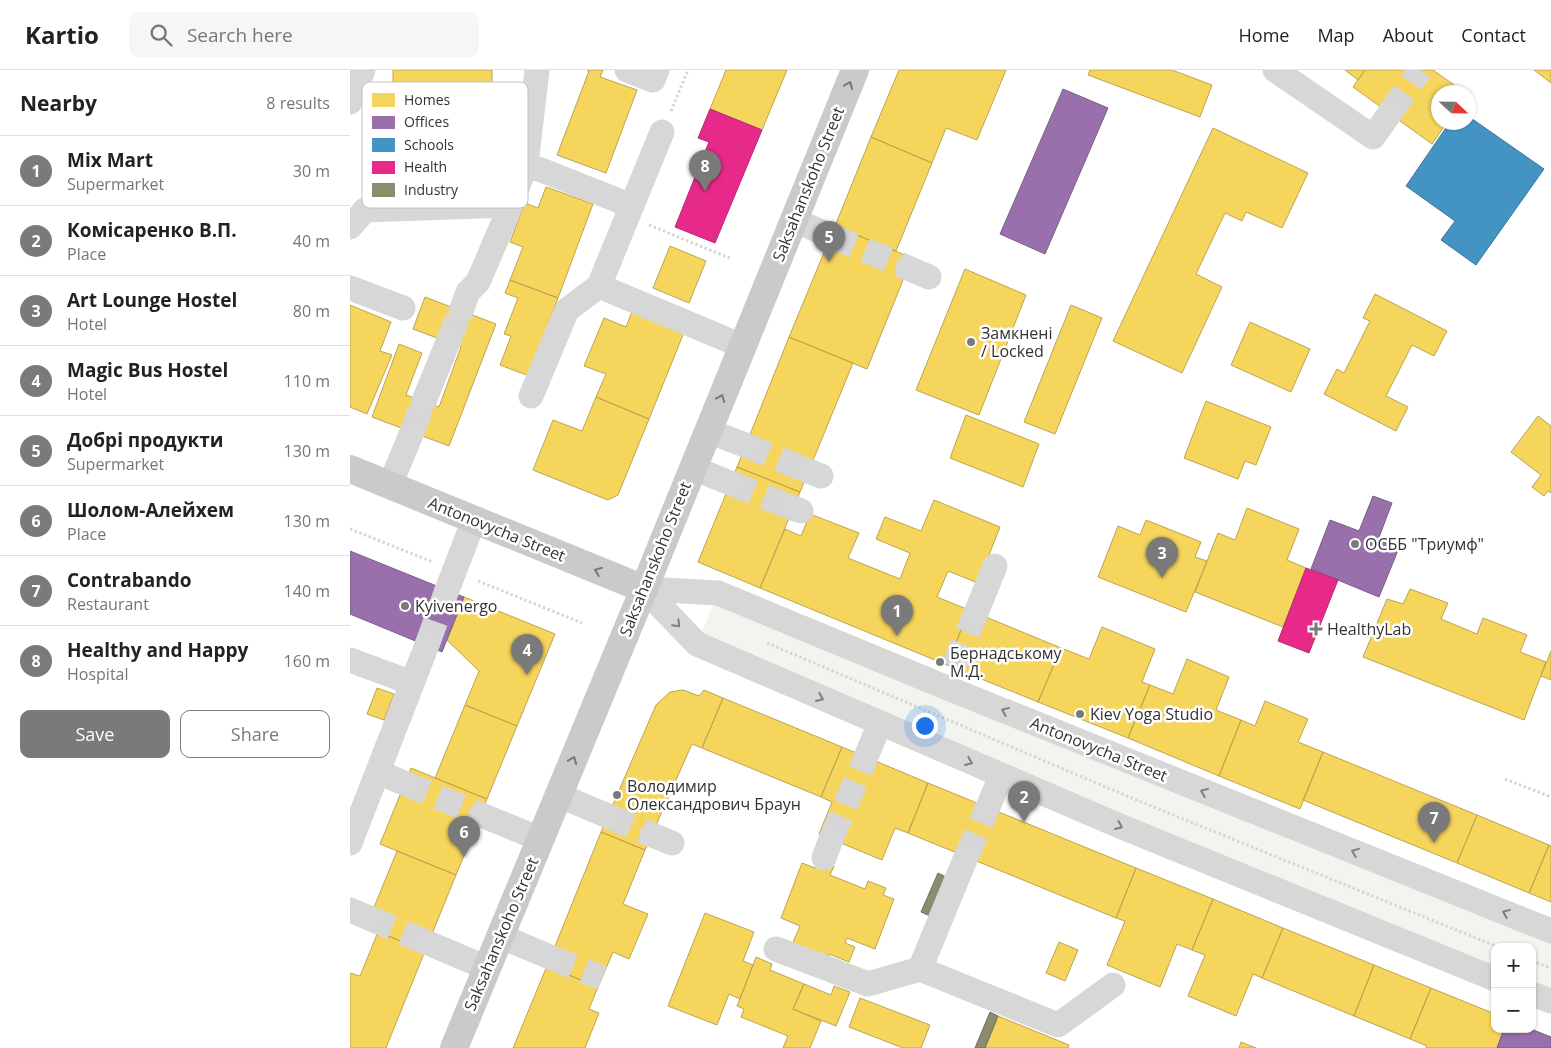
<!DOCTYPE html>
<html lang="en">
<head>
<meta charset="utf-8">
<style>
	:root { --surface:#fff; --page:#f6f6f6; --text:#222; --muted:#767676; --line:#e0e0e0; --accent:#7a7a7a }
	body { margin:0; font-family:"Open Sans",sans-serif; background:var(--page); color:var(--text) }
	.controls { position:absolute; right:15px; bottom:15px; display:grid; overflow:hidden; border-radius:10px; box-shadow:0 1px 4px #0004 }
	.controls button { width:45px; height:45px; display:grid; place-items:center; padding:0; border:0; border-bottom:1px solid var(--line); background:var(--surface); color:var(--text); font:25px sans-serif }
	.compass { position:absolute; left:1081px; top:15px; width:45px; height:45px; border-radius:50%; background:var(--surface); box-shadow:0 1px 4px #0004; rotate:112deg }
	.you { position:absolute; left:574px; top:655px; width:18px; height:18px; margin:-12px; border:4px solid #fff; border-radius:50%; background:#1a73e8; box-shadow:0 0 0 8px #1a73e833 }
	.badge { display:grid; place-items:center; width:32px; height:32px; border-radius:50%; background:var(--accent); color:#fff; font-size:16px; font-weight:700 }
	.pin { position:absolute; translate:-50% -41px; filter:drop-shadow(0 1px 2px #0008) }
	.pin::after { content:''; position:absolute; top:26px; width:18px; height:15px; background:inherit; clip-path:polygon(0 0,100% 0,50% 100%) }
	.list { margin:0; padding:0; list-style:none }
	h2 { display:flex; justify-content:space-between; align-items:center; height:65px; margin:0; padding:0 20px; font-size:21px }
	h2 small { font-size:16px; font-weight:400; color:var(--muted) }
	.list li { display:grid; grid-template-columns:32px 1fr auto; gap:15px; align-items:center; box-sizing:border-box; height:70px; padding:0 20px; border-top:1px solid var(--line) }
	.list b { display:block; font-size:19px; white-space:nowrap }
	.list p { margin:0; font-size:16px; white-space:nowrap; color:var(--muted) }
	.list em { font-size:16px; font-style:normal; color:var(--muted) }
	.actions { display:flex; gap:10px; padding:15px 20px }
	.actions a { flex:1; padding:11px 0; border:1px solid var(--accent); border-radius:10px; text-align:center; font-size:18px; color:var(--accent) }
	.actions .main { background:var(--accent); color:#fff }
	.icon { flex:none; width:28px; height:28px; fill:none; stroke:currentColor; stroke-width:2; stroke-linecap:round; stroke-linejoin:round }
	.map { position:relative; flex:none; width:1201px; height:978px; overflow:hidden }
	header { display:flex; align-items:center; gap:30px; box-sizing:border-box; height:70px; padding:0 25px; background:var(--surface); border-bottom:1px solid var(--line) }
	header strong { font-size:24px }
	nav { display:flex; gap:28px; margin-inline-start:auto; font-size:18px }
	.search { width:350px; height:45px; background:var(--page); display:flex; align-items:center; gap:12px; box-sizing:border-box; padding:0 18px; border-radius:10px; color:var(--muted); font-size:19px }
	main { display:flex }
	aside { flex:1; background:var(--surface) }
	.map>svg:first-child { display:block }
	.green { fill:#f1f5ed }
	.homes { fill:#f6d55c; stroke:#bca450 }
	.offices { fill:#9970ab; stroke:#7a5e87 }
	.schools { fill:#4393c3; stroke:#3e7698 }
	.health { fill:#e7298a; stroke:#b12c70 }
	.industry { fill:#8c8c6e; stroke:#71715c }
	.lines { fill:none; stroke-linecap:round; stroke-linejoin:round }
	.minor-tunnel { stroke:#d6d6d6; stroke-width:25; stroke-dasharray:25 12; stroke-linecap:butt }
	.path { stroke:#d6d6d6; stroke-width:3; stroke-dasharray:2.5 2.5; stroke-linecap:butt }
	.minor { stroke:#d7d7d7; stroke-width:25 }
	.major { stroke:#cacaca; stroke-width:28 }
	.oneway { stroke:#777 }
	.oneway2 { stroke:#7d7d7d }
	.poi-dot { fill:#7a7a7a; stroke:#fff; stroke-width:2 }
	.labels { text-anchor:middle; stroke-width:5; stroke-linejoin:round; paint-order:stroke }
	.street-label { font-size:16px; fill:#333; stroke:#fff }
	.poi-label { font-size:16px; fill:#333; stroke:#fff; text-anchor:start }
	.key { fill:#fff; stroke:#c2c2c2; stroke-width:1 }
	.key-label { font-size:14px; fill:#333 }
</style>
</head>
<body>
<header>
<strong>Kartio</strong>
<div class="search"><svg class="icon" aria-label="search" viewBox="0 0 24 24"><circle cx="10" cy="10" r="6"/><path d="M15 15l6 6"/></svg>Search here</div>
<nav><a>Home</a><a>Map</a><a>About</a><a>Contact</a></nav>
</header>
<main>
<aside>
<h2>Nearby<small>8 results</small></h2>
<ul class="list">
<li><span class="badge">1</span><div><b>Mix Mart</b><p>Supermarket</p></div><em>30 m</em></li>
<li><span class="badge">2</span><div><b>Комісаренко В.П.</b><p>Place</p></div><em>40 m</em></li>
<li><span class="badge">3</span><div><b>Art Lounge Hostel</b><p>Hotel</p></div><em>80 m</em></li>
<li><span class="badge">4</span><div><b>Magic Bus Hostel</b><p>Hotel</p></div><em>110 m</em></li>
<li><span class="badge">5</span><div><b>Добрі продукти</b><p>Supermarket</p></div><em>130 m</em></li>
<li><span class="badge">6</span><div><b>Шолом-Алейхем</b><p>Place</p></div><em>130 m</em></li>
<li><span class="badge">7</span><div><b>Contrabando</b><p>Restaurant</p></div><em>140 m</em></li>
<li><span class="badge">8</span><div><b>Healthy and Happy</b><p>Hospital</p></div><em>160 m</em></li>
</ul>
<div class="actions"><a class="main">Save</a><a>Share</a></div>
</aside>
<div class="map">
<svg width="1201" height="978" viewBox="0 0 1201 978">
	<rect width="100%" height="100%" fill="#fff"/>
	<path class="green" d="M 368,523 L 1201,861 L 1201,931 L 1182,924 L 1182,877 L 1145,877 L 1145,909 L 347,574 Z"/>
	<path class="homes" d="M 43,0 L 142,0 L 142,104 L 43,104 Z
		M 237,0 L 253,0 L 250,7 L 287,20 L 256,103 L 207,85 L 239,1 Z
		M 376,0 L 437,0 L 412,60 L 360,39 Z
		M 549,0 L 656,0 L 627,70 L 596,58 L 582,93 L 521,67 Z
		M 740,0 L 822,0 L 862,15 L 850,47 L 738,5 Z
		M 995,0 L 1015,0 L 1008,10 Z
		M 1015,0 L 1083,0 L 1114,22 L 1088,22 L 1088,52 L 1097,52 L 1082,74 L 1003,17 Z
		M 1184,0 L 1201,0 L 1201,13 Z
		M 863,58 L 958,103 L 932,158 L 896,142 L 892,151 L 875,143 L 846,204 L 872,217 L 832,303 L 763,271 Z
		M 521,67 L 582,93 L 546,181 L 485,156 Z
		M 196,117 L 243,134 L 208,228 L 160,210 L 173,177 L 160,172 L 175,133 L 188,138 Z
		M 485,156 L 562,188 L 517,299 L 439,267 Z
		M 320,176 L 356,191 L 339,233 L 303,218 Z
		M 615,199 L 676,225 L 629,345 L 566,320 Z
		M 160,210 L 208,228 L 179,306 L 150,295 L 161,266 L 154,264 L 168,228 L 155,223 Z
		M 1025,224 L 1097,261 L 1084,286 L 1062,275 L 1036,326 L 1058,337 L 1046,361 L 974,324 L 987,299 L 994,303 L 1020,251 L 1013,248 Z
		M 75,227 L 146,254 L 99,376 L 22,347 L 49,274 L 72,283 L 56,325 L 89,337 L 111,277 L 63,259 Z
		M 0,235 L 41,252 L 30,281 L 42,285 L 17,344 L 0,337 Z
		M 721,235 L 752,248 L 705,364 L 674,352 Z
		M 283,239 L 335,260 L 299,349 L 246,327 L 256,304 L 234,296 L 254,248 L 276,257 Z
		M 900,252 L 960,279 L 941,322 L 881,295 Z
		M 439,267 L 503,293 L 450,422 L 387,397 Z
		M 246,327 L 299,349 L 268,425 L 258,430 L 183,400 L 203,350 L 232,361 Z
		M 856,331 L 921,357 L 906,395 L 895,391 L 888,409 L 834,388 Z
		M 616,345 L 689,374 L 673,417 L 600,388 Z
		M 1188,346 L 1201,356 L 1201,423 L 1198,421 L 1194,426 L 1182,417 L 1191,405 L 1161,382 Z
		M 387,397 L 450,422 L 410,518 L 348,492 Z
		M 584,430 L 650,457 L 628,513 L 598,501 L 587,527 L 619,540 L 597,595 L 410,518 L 435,459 L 451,466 L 460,444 L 509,463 L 498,488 L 550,509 L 560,483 L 526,469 L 535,447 L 571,461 Z
		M 897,438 L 949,459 L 937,490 L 956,498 L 933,557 L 845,522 L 868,463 L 885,470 Z
		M 796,450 L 851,472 L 845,487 L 857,491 L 836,542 L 748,507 L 768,456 L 790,465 Z
		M 1060,519 L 1098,533 L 1091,549 L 1127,564 L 1133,548 L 1177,565 L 1170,582 L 1196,592 L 1174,650 L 1013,587 L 1037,529 L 1053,534 Z
		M 114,527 L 205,564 L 167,656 L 115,635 L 129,601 L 97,570 Z
		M 619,540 L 711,578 L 688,632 L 597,595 Z
		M 752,557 L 805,579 L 792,612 L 800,615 L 778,668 L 688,632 L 711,578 L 739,589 Z
		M 1201,581 L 1201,610 L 1191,606 Z
		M 837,589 L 879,607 L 866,640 L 891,650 L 869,706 L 778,668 L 800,615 L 823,624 Z
		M 27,618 L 44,624 L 34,650 L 17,644 Z
		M 333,620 L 349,626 L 354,620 L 373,628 L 352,678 L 342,674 L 295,780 L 251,762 L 306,635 L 320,622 Z
		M 373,628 L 492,677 L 471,727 L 352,678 Z
		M 915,631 L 958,649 L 948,672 L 973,682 L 950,739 L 869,706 L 891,650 L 905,656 Z
		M 115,635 L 167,656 L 137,729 L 85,708 Z
		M 492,677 L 578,713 L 558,763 L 545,758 L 532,790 L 469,764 L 482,732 L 471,727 Z
		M 973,682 L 1127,745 L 1107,793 L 953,730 Z
		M 61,698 L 137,729 L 106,805 L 30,774 Z
		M 578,713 L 786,798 L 766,848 L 558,763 Z
		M 1127,745 L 1199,775 L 1179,823 L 1107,793 Z
		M 251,762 L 295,780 L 273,834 L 298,844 L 279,889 L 263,882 L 248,917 L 197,896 Z
		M 1199,775 L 1201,776 L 1201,832 L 1179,823 Z
		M 47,781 L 106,805 L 75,881 L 16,857 Z
		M 468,790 L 484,796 L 480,805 L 515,819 L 518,811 L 536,818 L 533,825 L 544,829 L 525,879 L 497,868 L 495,873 L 505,877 L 499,892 L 479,884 L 477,891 L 441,877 L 450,856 L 431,848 L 452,793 L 465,798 Z
		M 786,798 L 863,829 L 842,880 L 827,874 L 810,917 L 757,895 L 775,851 L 766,848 Z
		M 863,829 L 933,858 L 912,908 L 903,904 L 886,946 L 838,926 L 855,885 L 842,880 Z
		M 355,843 L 404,862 L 393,891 L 403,895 L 390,929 L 379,924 L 367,955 L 318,936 Z
		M 933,858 L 1024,895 L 1004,946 L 912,908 Z
		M 28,862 L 75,881 L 36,978 L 0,978 L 0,903 L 10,906 Z
		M 709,872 L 728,880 L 715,911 L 696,903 Z
		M 406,887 L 422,894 L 420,900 L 454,914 L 443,939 L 471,951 L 460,978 L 433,978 L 438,966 L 391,947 L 394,939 L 387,936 Z
		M 1024,895 L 1081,918 L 1060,969 L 1004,946 Z
		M 197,896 L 248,917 L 239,939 L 249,943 L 235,978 L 163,978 Z
		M 454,914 L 481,925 L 484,916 L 500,922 L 486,956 L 443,939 Z
		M 1081,918 L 1145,944 L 1145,959 L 1154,959 L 1147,978 L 1076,978 L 1077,976 L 1060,969 Z
		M 510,928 L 580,955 L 571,978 L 553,978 L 499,957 Z
		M 648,946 L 719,975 L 718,978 L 635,978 Z
		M 891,972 L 906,978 L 889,978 Z"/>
	<path class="offices" d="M 713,19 L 758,38 L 695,184 L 650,164 Z
		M 1023,426 L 1042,433 L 1028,470 L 1049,478 L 1029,527 L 961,499 L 980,450 L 1009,461 Z
		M 0,481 L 114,527 L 92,582 L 0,544 Z
		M 1154,959 L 1181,959 L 1201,967 L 1201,978 L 1147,978 Z"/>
	<path class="schools" d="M 1118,46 L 1194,99 L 1126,195 L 1091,170 L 1105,151 L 1056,116 L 1100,52 L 1118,52 Z"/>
	<path class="health" d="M 360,39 L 412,60 L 365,173 L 325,157 L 359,72 L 348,68 Z
		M 956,498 L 988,510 L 959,583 L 928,571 Z"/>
	<path class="industry" d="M 588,803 L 596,807 L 580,846 L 571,842 Z
		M 640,942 L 648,946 L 635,978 L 625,978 Z"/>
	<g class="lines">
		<path class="minor-tunnel" d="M 1040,43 L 1070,0
			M 481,166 L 558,198
			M 98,272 L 111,241
			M 62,362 L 74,331
			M 395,375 L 458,401
			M 380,413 L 443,438
			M 77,575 L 97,520
			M 603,597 L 626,543
			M 54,713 L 131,745
			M 258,746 L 302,765
			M 481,769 L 516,687
			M 616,787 L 638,737
			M 19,848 L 78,873
			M 200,887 L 252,908"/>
		<path class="path" d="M 321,41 L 338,0
			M 299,155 L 382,189
			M 0,459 L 83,492
			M 128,511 L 232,553
			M 417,573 L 784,729 L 1148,877
			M 1155,709 L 1201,727
			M 1182,891 L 1201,898"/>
		<path class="minor" d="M 277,0 L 303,10 L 307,0
			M 925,0 L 1023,67 L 1040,43
			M 0,32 L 13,0
			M 176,94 L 282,136
			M 444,150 L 481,166
			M 0,157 L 15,140 L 161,135
			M 558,198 L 579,207
			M 249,216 L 392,276
			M 0,218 L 53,238
			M 111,241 L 118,222 L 128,212 L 161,135 L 176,94 L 187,0
			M 181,326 L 217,240 L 249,216 L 312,62
			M 74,331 L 98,272
			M 358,361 L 395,375
			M 343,398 L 380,413
			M 458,401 L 471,406
			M 40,415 L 62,362
			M 443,438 L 451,441
			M 294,519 L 368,523 L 595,617 L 1201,861
			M 294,519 L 347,574 L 772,757 L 1145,909
			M 97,520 L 124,450
			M 626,543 L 645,496
			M 0,590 L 62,613
			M 516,687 L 530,653
			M 28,702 L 54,713
			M 208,725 L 258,746
			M 638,737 L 651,706
			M 131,745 L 190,769
			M 302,765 L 322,773
			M 0,773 L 77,575
			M 616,787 L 570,899 L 708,955 L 763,915
			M 474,788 L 481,769
			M 0,840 L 19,848
			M 150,866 L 200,887
			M 78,873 L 137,898
			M 426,879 L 518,914 L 570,899
			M 1182,924 L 1201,931"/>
		<path class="major" d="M 0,399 L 294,519
			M 104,978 L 294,519 L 505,0"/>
	</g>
	<defs><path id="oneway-chevron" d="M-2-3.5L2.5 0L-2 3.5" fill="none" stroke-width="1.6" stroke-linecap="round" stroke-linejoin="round" transform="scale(1.25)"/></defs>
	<g class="oneway">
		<use href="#oneway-chevron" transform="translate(499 15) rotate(-68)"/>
		<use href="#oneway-chevron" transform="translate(371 328) rotate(-68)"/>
		<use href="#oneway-chevron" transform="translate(248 501) rotate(-158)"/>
		<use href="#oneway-chevron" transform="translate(223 690) rotate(-68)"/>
	</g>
	<g class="oneway2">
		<use href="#oneway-chevron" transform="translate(327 554) rotate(46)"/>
		<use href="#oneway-chevron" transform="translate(470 628) rotate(23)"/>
		<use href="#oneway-chevron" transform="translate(655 641) rotate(-158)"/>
		<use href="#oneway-chevron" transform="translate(619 692) rotate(23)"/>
		<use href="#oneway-chevron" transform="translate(854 722) rotate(-158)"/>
		<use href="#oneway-chevron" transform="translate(769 756) rotate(23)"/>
		<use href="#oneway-chevron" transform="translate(1005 782) rotate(-158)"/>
		<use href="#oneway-chevron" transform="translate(1156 843) rotate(-158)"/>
	</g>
	<g class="poi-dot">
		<circle cx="621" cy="272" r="5"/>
		<circle cx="1005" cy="474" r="5"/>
		<circle cx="55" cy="536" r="5"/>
		<path d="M963.5 551.5h5v5h5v5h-5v5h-5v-5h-5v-5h5z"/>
		<circle cx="590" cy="592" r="5"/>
		<circle cx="730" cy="644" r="5"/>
		<circle cx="267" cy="725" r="5"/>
	</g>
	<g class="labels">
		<g class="street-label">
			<text transform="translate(458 114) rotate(-68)" y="6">Saksahanskoho Street</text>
			<text transform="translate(147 459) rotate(22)" y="6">Antonovycha Street</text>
			<text transform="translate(305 489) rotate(-68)" y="6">Saksahanskoho Street</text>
			<text transform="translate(749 679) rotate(22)" y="6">Antonovycha Street</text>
			<text transform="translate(151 864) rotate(-67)" y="6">Saksahanskoho Street</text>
		</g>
		<g class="poi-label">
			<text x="631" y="269">Замкнені<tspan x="631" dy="18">/ Locked</tspan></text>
			<text x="1015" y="480">ОСББ "Триумф"</text>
			<text x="65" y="542">Kyivenergo</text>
			<text x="977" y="565">HealthyLab</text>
			<text x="600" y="589">Бернадському<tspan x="600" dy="18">М.Д.</tspan></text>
			<text x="740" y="650">Kiev Yoga Studio</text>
			<text x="277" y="722">Володимир<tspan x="277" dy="18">Олександрович Браун</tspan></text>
		</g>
	</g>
	<rect x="12" y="12" width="166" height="126" rx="8" class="key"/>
	<rect x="22" y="23" width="23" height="14" fill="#f6d55c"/>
	<rect x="22" y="46" width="23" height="13" fill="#9970ab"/>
	<rect x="22" y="68" width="23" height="14" fill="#4393c3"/>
	<rect x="22" y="91" width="23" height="13" fill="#e7298a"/>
	<rect x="22" y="113" width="23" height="14" fill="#8c8c6e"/>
	<g class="key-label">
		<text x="54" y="35">Homes</text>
		<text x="54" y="57">Offices</text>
		<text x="54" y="80">Schools</text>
		<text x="54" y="102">Health</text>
		<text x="54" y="125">Industry</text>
	</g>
</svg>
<div class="controls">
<button>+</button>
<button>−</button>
</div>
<svg class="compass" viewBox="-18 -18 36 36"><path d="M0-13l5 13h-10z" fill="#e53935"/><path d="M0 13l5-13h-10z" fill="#767676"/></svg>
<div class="you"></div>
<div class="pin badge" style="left:547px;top:566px">1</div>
<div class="pin badge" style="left:674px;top:752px">2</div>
<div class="pin badge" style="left:812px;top:508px">3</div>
<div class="pin badge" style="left:177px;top:605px">4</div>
<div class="pin badge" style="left:479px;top:192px">5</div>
<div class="pin badge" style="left:114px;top:787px">6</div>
<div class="pin badge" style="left:1084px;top:773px">7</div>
<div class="pin badge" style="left:355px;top:121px">8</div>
</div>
</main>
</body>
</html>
